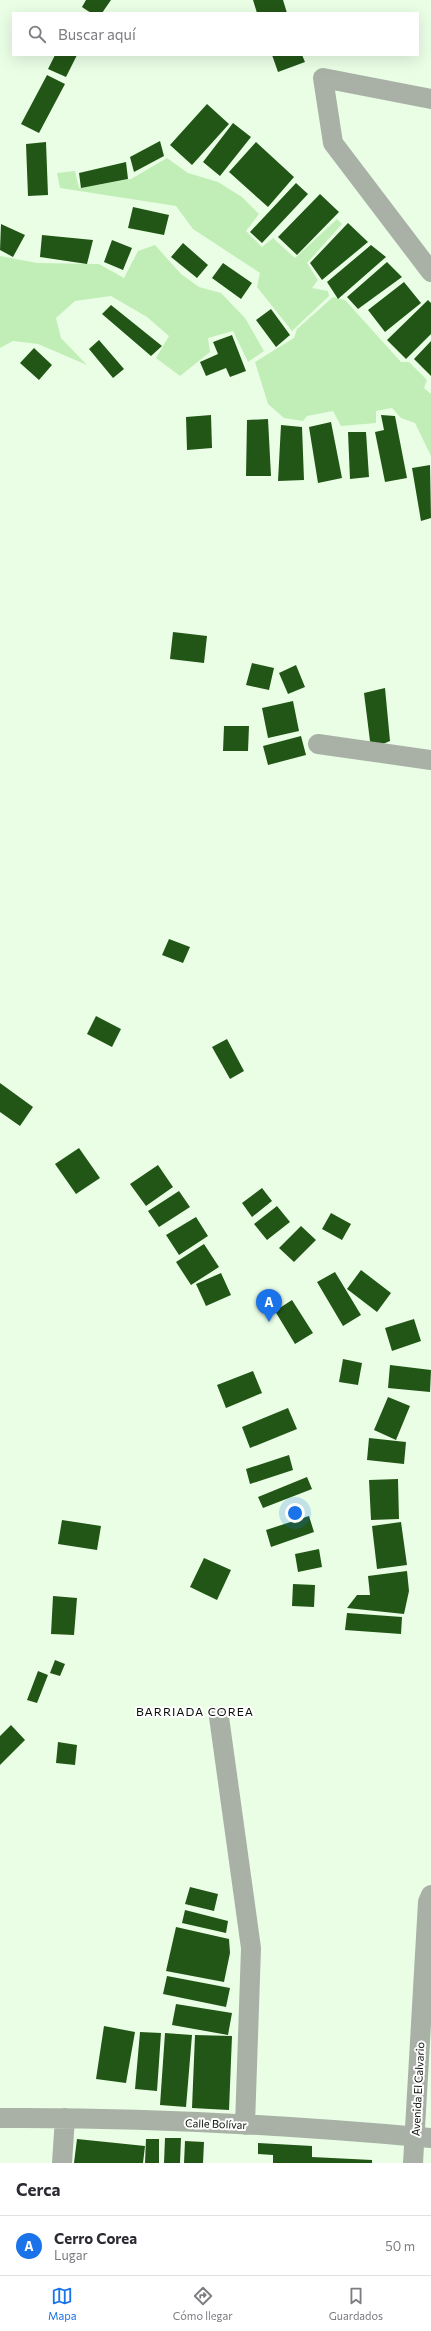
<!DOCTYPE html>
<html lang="es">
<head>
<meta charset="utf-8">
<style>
	:root { --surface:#fff; --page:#f2f2f3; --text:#2b2b33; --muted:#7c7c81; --line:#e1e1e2; --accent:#1a73e8 }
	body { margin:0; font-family:Commissioner,sans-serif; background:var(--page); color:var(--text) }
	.you { position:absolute; left:295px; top:1513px; width:14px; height:14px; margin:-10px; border:3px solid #fff; border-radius:50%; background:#1a73e8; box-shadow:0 0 0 6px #1a73e833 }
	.badge { display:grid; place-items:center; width:26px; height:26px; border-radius:50%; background:var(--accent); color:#fff; font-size:13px; font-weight:700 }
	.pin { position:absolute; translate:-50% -33px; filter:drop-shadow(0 1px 2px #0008) }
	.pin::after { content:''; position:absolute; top:21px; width:14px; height:12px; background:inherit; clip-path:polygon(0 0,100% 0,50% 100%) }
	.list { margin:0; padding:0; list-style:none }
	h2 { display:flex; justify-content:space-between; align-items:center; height:52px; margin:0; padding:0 16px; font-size:17px }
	h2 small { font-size:13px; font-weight:400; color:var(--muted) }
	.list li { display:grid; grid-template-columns:26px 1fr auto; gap:12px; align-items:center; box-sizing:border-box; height:60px; padding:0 16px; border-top:1px solid var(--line) }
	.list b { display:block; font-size:15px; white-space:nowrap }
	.list p { margin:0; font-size:13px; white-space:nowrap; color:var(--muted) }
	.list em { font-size:13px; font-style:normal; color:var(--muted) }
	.icon { flex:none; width:22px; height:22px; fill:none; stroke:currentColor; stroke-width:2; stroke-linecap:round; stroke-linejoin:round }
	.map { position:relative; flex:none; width:431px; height:2163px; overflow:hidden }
	.search { position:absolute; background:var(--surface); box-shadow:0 4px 16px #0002; left:12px; right:12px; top:12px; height:44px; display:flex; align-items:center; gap:10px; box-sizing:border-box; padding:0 14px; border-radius:0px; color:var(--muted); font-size:15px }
	.sheet { height:112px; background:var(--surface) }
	nav { display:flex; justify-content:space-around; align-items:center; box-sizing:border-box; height:56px; border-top:1px solid var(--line); background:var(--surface); font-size:11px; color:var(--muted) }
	nav a { display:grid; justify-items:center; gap:2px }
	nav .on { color:var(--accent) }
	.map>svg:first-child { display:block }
	.green { fill:#c1eeb7 }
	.building { fill:#225616 }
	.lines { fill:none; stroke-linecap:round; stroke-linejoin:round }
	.minor { stroke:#a9b1a7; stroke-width:20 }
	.labels { text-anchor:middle; stroke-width:4; stroke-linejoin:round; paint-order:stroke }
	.street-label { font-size:11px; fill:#080e07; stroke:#fff }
	.neighbourhood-label { font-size:12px; letter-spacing:1px; fill:#080e07; stroke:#fff }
</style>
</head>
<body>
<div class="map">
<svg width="431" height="2163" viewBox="0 0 431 2163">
	<rect width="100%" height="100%" fill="#eafee6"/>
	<path class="green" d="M 167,158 L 188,173 L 218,182 L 242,197 L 259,214 L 246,231 L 262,247 L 273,238 L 295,258 L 337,219 L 342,224 L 307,263 L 318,280 L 312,288 L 328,291 L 329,296 L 292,331 L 257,287 L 260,273 L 193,229 L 176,206 L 60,188 L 57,173 L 75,171 L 79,188 L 131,179 Z
		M 155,245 L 181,274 L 199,287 L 221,293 L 245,318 L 264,351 L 248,362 L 233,331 L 208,338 L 210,352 L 180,376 L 156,358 L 169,336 L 147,317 L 111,296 L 75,301 L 56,318 L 61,338 L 87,365 L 38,344 L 13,341 L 0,348 L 0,256 L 37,263 L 99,264 L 124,278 L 138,251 Z
		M 333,297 L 345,300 L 401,362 L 409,362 L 427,380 L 424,388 L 431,394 L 431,456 L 415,423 L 401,418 L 392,408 L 376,411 L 376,423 L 341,426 L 333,411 L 307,416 L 303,421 L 284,418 L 268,404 L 255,362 L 294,338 L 297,329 Z"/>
	<path class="building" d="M 86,0 L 111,0 L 102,13 L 91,13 L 82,7 Z
		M 253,0 L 283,0 L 287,13 L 257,13 Z
		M 55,55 L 77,55 L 66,77 L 48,69 Z
		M 272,55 L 302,55 L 305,62 L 278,72 Z
		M 47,75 L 65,84 L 39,133 L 21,124 Z
		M 207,104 L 229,124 L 192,165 L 170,145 Z
		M 233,123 L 251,137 L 220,176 L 203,162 Z
		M 160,141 L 164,156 L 134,172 L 130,157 Z
		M 46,142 L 48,195 L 28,196 L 26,144 Z
		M 256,142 L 294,177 L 268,207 L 229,172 Z
		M 126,162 L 128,179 L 81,188 L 79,173 Z
		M 296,183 L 308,194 L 262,243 L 250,232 Z
		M 320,194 L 339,212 L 297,255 L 278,237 Z
		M 133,207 L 169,215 L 164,235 L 128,228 Z
		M 348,223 L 368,242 L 322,280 L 310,263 Z
		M 1,224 L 25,235 L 13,257 L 0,250 Z
		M 42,235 L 93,240 L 87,264 L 40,257 Z
		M 112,240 L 132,248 L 123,270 L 104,262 Z
		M 183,243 L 208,265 L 197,278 L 171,257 Z
		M 371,245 L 386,257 L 338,299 L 327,282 Z
		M 387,262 L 402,277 L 358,309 L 347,297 Z
		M 223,263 L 252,283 L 241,299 L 212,278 Z
		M 404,282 L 421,303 L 385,332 L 368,310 Z
		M 428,300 L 431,303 L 431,334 L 406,359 L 387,340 Z
		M 111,305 L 162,346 L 151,356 L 102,314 Z
		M 271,309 L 290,335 L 276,347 L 256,320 Z
		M 232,335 L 246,371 L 230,377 L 226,368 L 206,376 L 200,362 L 218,354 L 213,342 Z
		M 99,340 L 124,369 L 113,378 L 89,349 Z
		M 431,341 L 431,376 L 414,359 Z
		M 34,348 L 52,365 L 39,380 L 20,363 Z
		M 211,415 L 212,448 L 187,450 L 186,417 Z
		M 381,415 L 395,416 L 407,478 L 385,482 L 375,432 L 384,430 Z
		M 268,419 L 271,476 L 246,476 L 247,420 Z
		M 331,422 L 342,478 L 318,483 L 309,427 Z
		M 281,425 L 302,427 L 304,480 L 278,481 Z
		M 348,432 L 366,432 L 369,477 L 350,479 Z
		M 430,465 L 431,518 L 421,521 L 412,468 Z
		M 173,632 L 207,636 L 204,663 L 170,659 Z
		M 252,663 L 274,668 L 269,690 L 246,685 Z
		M 296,665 L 305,687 L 288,694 L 279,673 Z
		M 385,688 L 390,741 L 371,749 L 364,693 Z
		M 293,701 L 299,731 L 268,738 L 262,708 Z
		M 224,726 L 249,726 L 248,751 L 223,751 Z
		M 301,736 L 306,755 L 268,765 L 263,746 Z
		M 169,939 L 190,947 L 183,963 L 162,955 Z
		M 96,1016 L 121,1029 L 112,1047 L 87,1034 Z
		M 227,1039 L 244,1071 L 230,1079 L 212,1047 Z
		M 0,1083 L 33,1107 L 20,1126 L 0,1112 Z
		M 79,1148 L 100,1178 L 76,1194 L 55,1164 Z
		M 158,1165 L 173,1187 L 146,1206 L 130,1184 Z
		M 262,1188 L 272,1201 L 252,1217 L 242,1203 Z
		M 179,1191 L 190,1207 L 159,1227 L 148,1211 Z
		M 277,1206 L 290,1222 L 267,1240 L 254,1224 Z
		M 331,1213 L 351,1224 L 342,1240 L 322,1229 Z
		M 196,1217 L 208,1236 L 179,1255 L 166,1235 Z
		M 301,1226 L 316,1240 L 294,1262 L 279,1248 Z
		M 204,1244 L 219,1267 L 191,1285 L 176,1262 Z
		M 361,1270 L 391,1293 L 377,1312 L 347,1289 Z
		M 335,1272 L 361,1315 L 343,1326 L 317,1282 Z
		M 221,1273 L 231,1295 L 206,1306 L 196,1284 Z
		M 292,1300 L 313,1333 L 295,1344 L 275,1311 Z
		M 414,1319 L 421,1341 L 392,1351 L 385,1328 Z
		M 343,1359 L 362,1363 L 358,1385 L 339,1382 Z
		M 390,1365 L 431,1370 L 430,1392 L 388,1388 Z
		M 253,1371 L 262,1393 L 226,1408 L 217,1385 Z
		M 388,1397 L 410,1406 L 396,1440 L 374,1430 Z
		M 288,1408 L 297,1429 L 250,1448 L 242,1427 Z
		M 369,1438 L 406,1442 L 404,1464 L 367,1460 Z
		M 289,1455 L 293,1470 L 250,1484 L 246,1469 Z
		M 307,1477 L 312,1489 L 263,1508 L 258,1497 Z
		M 398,1479 L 399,1519 L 371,1520 L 369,1480 Z
		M 309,1516 L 314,1532 L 271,1547 L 266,1530 Z
		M 62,1520 L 101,1526 L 97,1550 L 58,1544 Z
		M 401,1522 L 407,1565 L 377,1569 L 372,1526 Z
		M 319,1549 L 322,1567 L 298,1572 L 295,1554 Z
		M 204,1558 L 231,1570 L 217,1600 L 190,1587 Z
		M 407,1571 L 409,1591 L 404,1614 L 347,1608 L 357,1595 L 370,1595 L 368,1576 Z
		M 293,1584 L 315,1585 L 314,1607 L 292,1606 Z
		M 53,1596 L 77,1598 L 74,1635 L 51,1634 Z
		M 347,1613 L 402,1617 L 401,1634 L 345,1630 Z
		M 55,1660 L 65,1664 L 60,1676 L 50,1673 Z
		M 38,1671 L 48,1675 L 37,1703 L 27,1700 Z
		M 11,1725 L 25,1740 L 0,1765 L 0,1736 Z
		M 58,1742 L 77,1745 L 75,1765 L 56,1763 Z
		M 190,1887 L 218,1894 L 214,1911 L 185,1904 Z
		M 185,1910 L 228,1921 L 226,1933 L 182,1923 Z
		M 176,1927 L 229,1939 L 230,1953 L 224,1982 L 166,1971 Z
		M 167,1976 L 230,1988 L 226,2007 L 163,1994 Z
		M 176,2004 L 232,2013 L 228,2035 L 172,2025 Z
		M 104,2026 L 135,2032 L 126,2083 L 96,2079 Z
		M 140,2032 L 161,2033 L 157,2091 L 135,2089 Z
		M 165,2033 L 192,2035 L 186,2107 L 160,2105 Z
		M 195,2035 L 232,2036 L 229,2110 L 192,2108 Z
		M 165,2138 L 181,2138 L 180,2163 L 164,2163 Z
		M 77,2139 L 145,2146 L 143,2163 L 114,2163 L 115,2156 L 114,2163 L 74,2163 Z
		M 146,2139 L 159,2139 L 159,2163 L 145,2163 Z
		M 185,2141 L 204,2142 L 203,2163 L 184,2163 Z
		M 258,2143 L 312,2146 L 312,2157 L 372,2160 L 372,2163 L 273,2163 L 273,2155 L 258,2154 Z"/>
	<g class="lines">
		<path class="minor" d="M 431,99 L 323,78 L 333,143 L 431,272
			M 318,744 L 431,760
			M 219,1717 L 251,1948 L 245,2125
			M 0,2118 C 144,2117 288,2125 431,2138
			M 62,2163 L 65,2118
			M 413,2163 L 428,1902 L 431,1895"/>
	</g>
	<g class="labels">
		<g class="street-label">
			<text transform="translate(418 2089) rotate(-87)" y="4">Avenida El Calvario</text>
			<text transform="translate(216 2124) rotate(2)" y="4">Calle Bolívar</text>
		</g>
		<g class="neighbourhood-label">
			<text x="195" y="1716">BARRIADA COREA</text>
		</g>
	</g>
</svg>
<div class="you"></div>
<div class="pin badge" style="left:269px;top:1322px">A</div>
<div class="search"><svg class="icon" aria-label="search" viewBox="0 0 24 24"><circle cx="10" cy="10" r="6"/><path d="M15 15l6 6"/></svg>Buscar aquí</div>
</div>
<section class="sheet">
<h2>Cerca<small></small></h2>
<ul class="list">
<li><span class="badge">A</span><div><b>Cerro Corea</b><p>Lugar</p></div><em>50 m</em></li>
</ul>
</section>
<nav>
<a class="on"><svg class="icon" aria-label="map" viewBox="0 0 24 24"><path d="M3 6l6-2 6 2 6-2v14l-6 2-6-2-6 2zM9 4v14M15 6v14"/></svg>Mapa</a>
<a><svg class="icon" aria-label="directions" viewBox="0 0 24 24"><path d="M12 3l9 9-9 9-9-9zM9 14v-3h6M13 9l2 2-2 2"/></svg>Cómo llegar</a>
<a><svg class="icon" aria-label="saved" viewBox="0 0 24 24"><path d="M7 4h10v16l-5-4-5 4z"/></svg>Guardados</a>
</nav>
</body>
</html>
